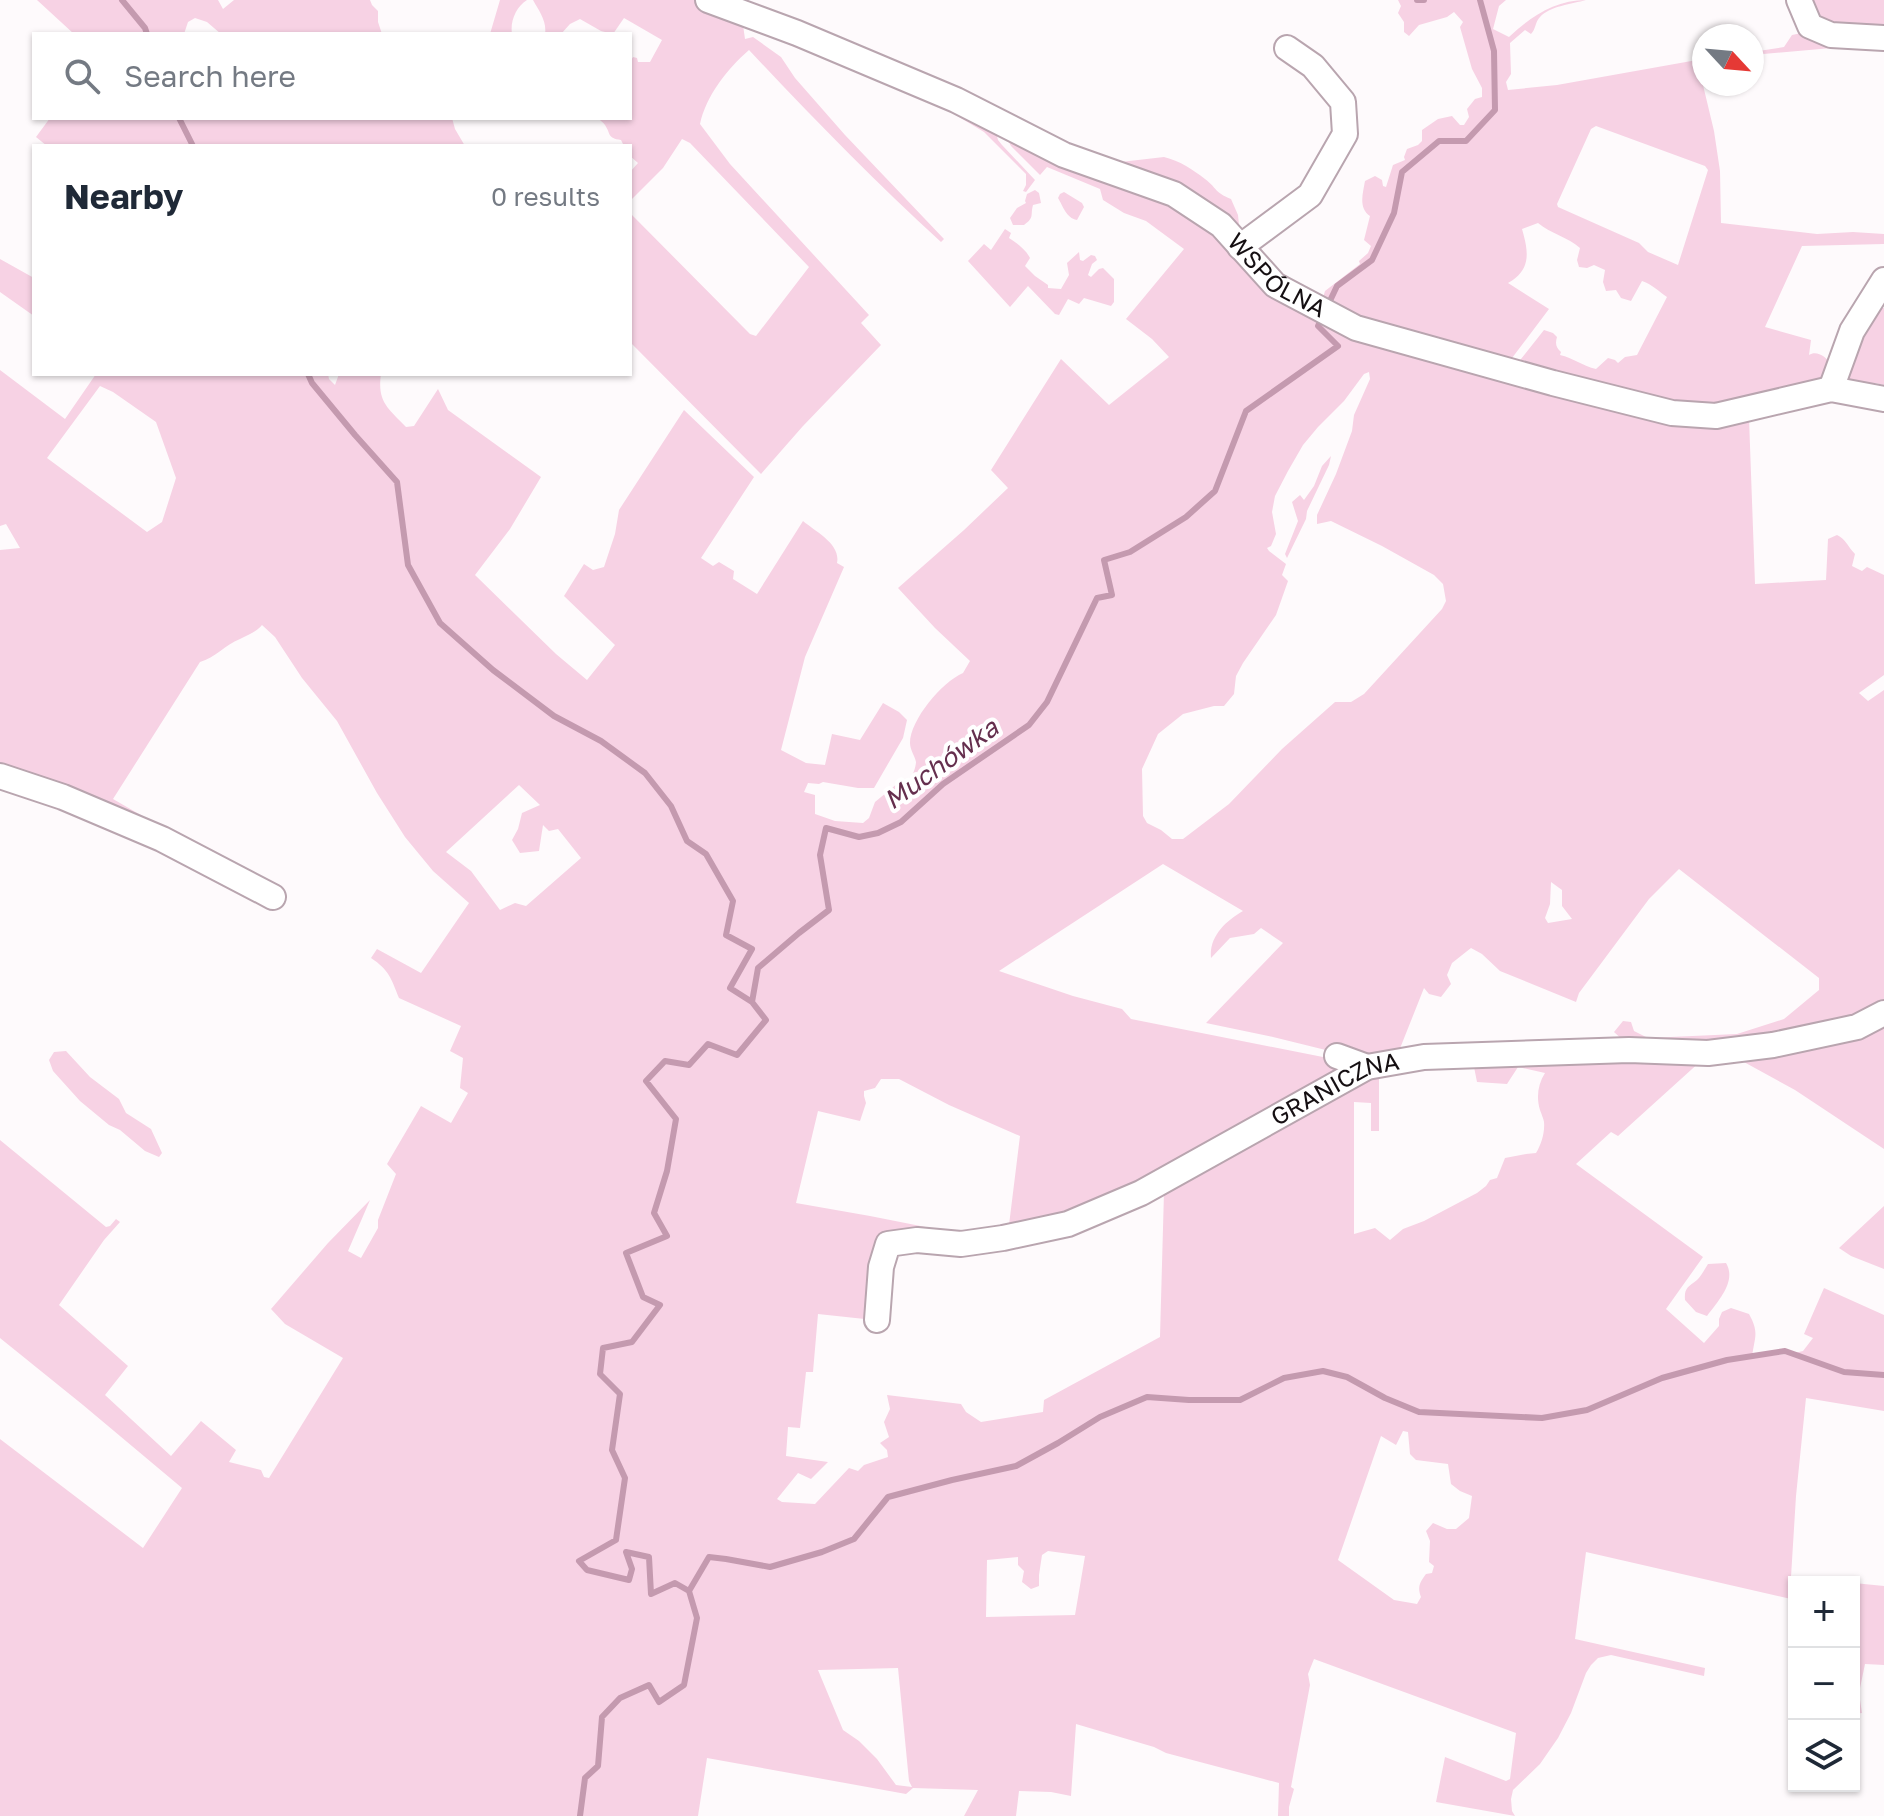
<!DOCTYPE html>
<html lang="en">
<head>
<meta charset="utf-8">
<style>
	:root { --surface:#fff; --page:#f6f6f7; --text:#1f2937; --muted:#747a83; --line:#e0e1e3 }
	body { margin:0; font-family:"Golos Text",sans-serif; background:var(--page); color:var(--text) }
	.controls { position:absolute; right:24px; bottom:24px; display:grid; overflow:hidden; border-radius:0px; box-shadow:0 2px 6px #0004 }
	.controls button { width:72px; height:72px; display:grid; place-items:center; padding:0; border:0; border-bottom:2px solid var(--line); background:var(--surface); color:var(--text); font:40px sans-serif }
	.compass { position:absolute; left:1692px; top:24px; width:72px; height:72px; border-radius:50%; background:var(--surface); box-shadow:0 2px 6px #0004; rotate:116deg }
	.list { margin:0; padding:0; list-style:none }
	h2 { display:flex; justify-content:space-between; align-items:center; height:104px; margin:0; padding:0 32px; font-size:34px }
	h2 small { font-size:26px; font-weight:400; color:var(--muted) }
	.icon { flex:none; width:44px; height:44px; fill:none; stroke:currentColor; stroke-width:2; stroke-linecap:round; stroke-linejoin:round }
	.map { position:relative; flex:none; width:1884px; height:1816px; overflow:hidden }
	.search { position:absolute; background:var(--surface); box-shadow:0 2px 6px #0004; left:32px; top:32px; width:600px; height:88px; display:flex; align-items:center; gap:20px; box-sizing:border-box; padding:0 28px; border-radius:0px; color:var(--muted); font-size:30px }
	.panel { position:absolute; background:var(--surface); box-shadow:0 2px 6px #0004; left:32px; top:144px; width:600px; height:232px; border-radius:0px }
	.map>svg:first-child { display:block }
	.green { fill:#f7d2e4; fill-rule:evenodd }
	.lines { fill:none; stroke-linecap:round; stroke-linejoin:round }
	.stream { stroke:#c49aaf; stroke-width:6 }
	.minor-casing { stroke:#b9a5af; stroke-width:28 }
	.minor { stroke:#fff; stroke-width:24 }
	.labels { text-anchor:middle; stroke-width:8; stroke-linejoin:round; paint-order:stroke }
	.street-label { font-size:24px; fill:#150f12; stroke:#fff }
	.water-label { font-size:26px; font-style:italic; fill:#652f4e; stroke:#fff }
</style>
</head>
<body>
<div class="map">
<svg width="1884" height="1816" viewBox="0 0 1884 1816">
	<rect width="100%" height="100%" fill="#fefafc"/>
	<path class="green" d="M 37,0 L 218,0 L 223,9 L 234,0 L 370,0 L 372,5 L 378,11 L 378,22 L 382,34 L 221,34 L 207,22 L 195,18 L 188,22 L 184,34 L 74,34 Z
		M 500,0 L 527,0 C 516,7 510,21 512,34 L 490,34 Z
		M 533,0 L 701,0 L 742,18 L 745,39 L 753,37 L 781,57 L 795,78 L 845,135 L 944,239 L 941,242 C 874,181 811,116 749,50 C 727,69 706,96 700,124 L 730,164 L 869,315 L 861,323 L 881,345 L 803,426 L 761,474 L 630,342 L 630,213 L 750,334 L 756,336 L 809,267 L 690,143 L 682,139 L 663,168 L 630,201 L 630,172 L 638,163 L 630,156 L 630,146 L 624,146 L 621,140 C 607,138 611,134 605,125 C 603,122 600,120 597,118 L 630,118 L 630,62 L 633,57 L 637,58 L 638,62 L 650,62 L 662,40 L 624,18 L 613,34 L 601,31 L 580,19 L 570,24 L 561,34 L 545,34 C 547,21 539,11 533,0 Z
		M 1398,0 L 1506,0 L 1499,6 L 1493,29 L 1509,37 C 1530,17 1555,0 1586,0 C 1572,4 1550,6 1540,17 C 1535,22 1536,29 1531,34 L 1525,30 L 1510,43 L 1511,74 L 1506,82 L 1508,90 L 1557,85 L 1697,60 L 1714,131 L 1720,171 L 1721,223 L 1817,234 L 1853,232 L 1884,234 L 1884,244 L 1802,246 L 1765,327 L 1811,340 L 1809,355 C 1817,350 1826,357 1831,364 L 1819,388 L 1693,408 L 1518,367 L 1521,359 L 1544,330 L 1553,333 L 1557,337 C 1555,344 1556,347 1561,352 L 1560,355 C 1573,358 1583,366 1596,369 L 1608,358 L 1615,360 L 1618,363 L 1625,357 L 1637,355 L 1667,297 C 1658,291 1653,285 1642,281 L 1631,301 L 1621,298 L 1616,290 L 1606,291 L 1603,282 L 1605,270 L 1594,265 L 1587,268 L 1579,267 L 1577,260 L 1580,248 C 1568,237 1551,234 1538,223 L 1522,229 C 1529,253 1531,270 1508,283 L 1549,309 L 1509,362 L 1353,316 L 1322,301 L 1325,291 L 1360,264 L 1359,261 L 1368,253 L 1371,246 L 1364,240 L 1370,216 C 1358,208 1363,193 1365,181 L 1375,176 L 1382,180 L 1383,186 L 1386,187 L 1393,165 L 1405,160 L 1404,157 L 1407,149 L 1418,145 L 1422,141 L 1422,130 L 1438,119 L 1452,116 L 1460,125 L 1464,125 L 1469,117 L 1467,109 L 1475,99 L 1482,97 L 1482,88 L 1472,69 L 1460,27 L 1463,22 L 1454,12 L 1447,17 L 1419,25 L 1409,36 L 1404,32 L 1404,22 L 1398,13 L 1401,6 ZM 1596,126 L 1705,166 L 1708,170 L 1678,265 L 1648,252 L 1639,243 L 1558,207 L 1557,204 L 1591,129 Z
		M 1807,0 L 1884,0 L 1884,28 C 1857,26 1820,30 1807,0 Z
		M 751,23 L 870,70 L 996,132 L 998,140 L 1002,145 L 1035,180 L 1026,192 L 1023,191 L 1026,185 L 1026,174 L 984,132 L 944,108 L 865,76 L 831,59 L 754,30 L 751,31 Z
		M 1806,32 L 1877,44 L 1752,55 L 1752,52 L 1784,47 L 1792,35 Z
		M 50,118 L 452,118 L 455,129 L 465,146 L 47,146 L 36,137 Z
		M 1006,137 L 1140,187 L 1378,338 L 1378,347 L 1384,339 L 1749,418 L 1755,584 L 1826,580 L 1828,539 L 1837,535 C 1846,539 1848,547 1855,554 L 1852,566 L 1862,571 L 1867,567 L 1884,575 L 1884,675 L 1859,693 L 1868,701 L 1884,690 L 1884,1005 L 1847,1020 L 1728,1045 L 1627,1044 L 1614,1032 L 1623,1021 L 1631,1022 L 1634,1031 L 1648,1038 L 1737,1034 L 1784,1019 L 1819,990 L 1819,978 L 1679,869 L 1649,899 L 1579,993 L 1576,1002 L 1500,971 L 1482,954 L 1471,948 L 1452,963 L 1447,975 L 1451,984 L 1441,997 L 1429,994 L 1424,988 L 1397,1056 L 1346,1055 L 1273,1037 L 1206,1023 L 1283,943 L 1261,928 L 1254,934 L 1230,938 L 1211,958 C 1209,936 1226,921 1243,911 L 1163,864 L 999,971 L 1073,996 L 1122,1009 L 1131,1019 L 1338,1060 L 1344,1075 L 1103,1205 L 1008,1233 L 1020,1136 L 949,1105 L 899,1079 L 881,1079 L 875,1088 L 864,1091 L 864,1096 L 866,1103 L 860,1121 L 818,1111 L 796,1203 L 870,1216 L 976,1237 L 890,1240 L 874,1320 L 818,1314 L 813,1372 L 806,1372 L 800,1428 L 788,1427 L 786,1456 L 828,1462 L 811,1479 L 798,1473 L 777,1499 L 782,1502 L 815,1504 L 849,1468 L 858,1471 L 864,1465 L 888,1457 L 887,1450 L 880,1443 L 889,1437 L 884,1422 L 890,1409 L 887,1395 L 961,1404 L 966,1412 L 981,1422 L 1043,1412 L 1044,1400 L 1160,1337 L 1164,1192 L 1379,1068 L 1379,1131 L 1371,1131 L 1371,1103 L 1354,1102 L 1354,1234 L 1375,1228 L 1390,1240 L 1403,1229 L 1424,1221 L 1477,1193 L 1486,1186 L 1490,1180 L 1497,1178 L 1505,1158 L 1526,1154 L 1536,1153 C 1541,1145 1545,1133 1544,1122 C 1544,1120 1541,1113 1540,1110 C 1536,1097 1538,1084 1545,1073 L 1518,1067 L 1507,1084 L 1477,1082 L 1474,1067 L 1700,1055 L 1884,1015 L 1884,1149 L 1795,1090 L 1733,1056 L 1702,1060 L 1618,1136 L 1611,1132 L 1576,1164 L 1703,1257 L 1666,1309 L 1704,1343 L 1719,1326 L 1719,1319 L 1722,1312 L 1731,1308 L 1749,1314 C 1760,1334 1754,1337 1752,1358 C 1769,1354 1786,1356 1803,1351 L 1813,1338 L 1804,1334 L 1824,1288 L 1884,1315 L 1884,1411 L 1806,1398 L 1796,1496 L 1791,1577 L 1842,1582 L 1794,1582 L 1794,1695 L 1791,1693 L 1791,1599 L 1586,1552 L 1575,1639 L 1705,1668 L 1704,1676 L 1611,1655 L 1598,1658 L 1591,1665 L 1586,1673 L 1571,1713 L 1558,1738 L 1540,1764 L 1513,1790 L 1511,1799 L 1512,1811 L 1515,1816 L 1436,1802 L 1445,1757 L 1506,1781 L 1510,1779 L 1516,1733 L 1314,1659 L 1308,1674 L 1310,1685 L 1291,1787 L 1294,1789 L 1289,1807 L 1289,1816 L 1278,1816 L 1279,1783 L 1166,1753 L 1154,1747 L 1076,1724 L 1071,1796 L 1051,1792 L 1019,1791 L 1016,1816 L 964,1816 L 978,1790 L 913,1788 L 906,1794 L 707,1758 L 698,1816 L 0,1816 L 0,1439 L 143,1548 L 182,1488 L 83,1405 L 0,1338 L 0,1140 L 106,1227 L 110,1226 L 116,1219 L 120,1222 L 104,1240 L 59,1305 L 128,1366 L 105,1395 L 171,1456 L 201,1421 L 236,1450 L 229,1462 L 261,1470 L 264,1477 L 269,1478 L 343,1358 L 285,1324 L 271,1309 L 328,1243 L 370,1200 L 348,1251 L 361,1258 L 378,1228 L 378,1220 L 396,1174 L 387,1164 L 421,1106 L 451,1123 L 468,1093 L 460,1088 L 463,1058 L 450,1051 L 461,1026 L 399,998 C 391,978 389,970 371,958 L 377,949 L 421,973 L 469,903 L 433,871 L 405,837 L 377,793 L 337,721 L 302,678 L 275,637 L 262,625 C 255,633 249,634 240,639 C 225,645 215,658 200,662 L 113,799 L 191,844 L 0,771 L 0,550 L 20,548 L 6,524 L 0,526 L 0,370 L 65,419 L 96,374 L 328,374 L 329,379 L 335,385 L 339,374 L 381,374 C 377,402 388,408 406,427 L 414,426 L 438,389 L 448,410 L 541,477 L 510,529 L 475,575 L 556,654 L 587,680 L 615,645 L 564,596 L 584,564 L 593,570 L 604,567 L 615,534 L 619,510 L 684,410 L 754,477 L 701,558 L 713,566 L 719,562 L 734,571 L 733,579 L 757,594 L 803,521 C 816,532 841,544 837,563 L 844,567 L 805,657 L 781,750 L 806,763 L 825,765 L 832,734 L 860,740 L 883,703 L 899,712 L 907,720 L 903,738 L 874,788 L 858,788 L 823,782 L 819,784 L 808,783 L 804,792 L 815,795 L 815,814 L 835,821 L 863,823 L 869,818 L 875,802 L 898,783 L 911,781 C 912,776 916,767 916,762 C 915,756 910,750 910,743 C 910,720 942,682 963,673 L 970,661 L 935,628 L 898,588 L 964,530 L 1008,488 L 991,470 L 1061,359 L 1109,405 L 1169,357 L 1152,339 L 1126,319 L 1184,249 L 1146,221 L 1124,213 L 1103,200 L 1100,189 L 1047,167 L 1040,175 L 1011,146 ZM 1369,372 L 1370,379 L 1354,415 L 1352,431 L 1336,474 L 1317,515 L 1317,524 L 1331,521 L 1382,546 L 1434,575 L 1443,584 L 1446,601 L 1442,609 L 1364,694 L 1351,702 L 1335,702 L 1282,749 L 1229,804 L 1183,839 L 1172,839 L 1161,830 L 1147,823 L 1143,816 L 1142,769 L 1158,734 L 1183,714 L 1214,706 L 1224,706 L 1234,694 L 1236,676 L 1243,663 L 1276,615 L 1288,581 L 1282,575 L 1286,564 L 1269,551 L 1267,548 L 1271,546 L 1276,534 L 1272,512 L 1275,496 L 1288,471 L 1303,445 L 1318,427 L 1344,401 L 1364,374 ZM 100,386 L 113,392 L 156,422 L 176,478 L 162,522 L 147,532 L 47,458 ZM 519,785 L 540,805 L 522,813 L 518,829 L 512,840 L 520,853 L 539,851 L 543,825 L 549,831 L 558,829 L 581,858 L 526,906 L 515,903 L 500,910 L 471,871 L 446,852 ZM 1551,882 L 1562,890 L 1562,906 L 1572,919 L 1548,923 L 1545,918 L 1550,904 ZM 1403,1431 L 1408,1432 L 1410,1454 L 1416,1460 L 1448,1464 L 1451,1484 L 1460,1491 L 1472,1496 L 1469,1518 L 1456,1529 L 1447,1529 L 1433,1523 L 1426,1531 L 1430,1541 L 1429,1562 L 1434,1566 L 1432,1573 L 1426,1574 C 1420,1582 1417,1587 1421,1597 L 1417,1604 L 1394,1600 L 1338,1560 L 1381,1436 L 1396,1445 ZM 1048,1551 L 1085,1556 L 1075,1615 L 986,1617 L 987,1560 L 1018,1557 L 1018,1565 L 1024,1571 L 1022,1582 L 1031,1589 L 1039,1586 L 1039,1575 L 1042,1555 ZM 898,1668 L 909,1781 L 912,1787 L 896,1785 L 877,1759 L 859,1741 L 843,1730 L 818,1670 Z
		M 1164,157 C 1180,161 1192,169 1205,179 C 1218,189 1214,192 1231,199 L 1238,215 L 1239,225 L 1232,232 L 1112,163 Z
		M 1035,190 L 1039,193 L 1041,203 L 1033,205 C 1030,216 1035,217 1024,225 L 1013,225 L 1010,218 L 1017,208 L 1026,203 L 1025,201 L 1027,194 Z
		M 1064,192 L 1082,203 L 1084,207 L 1077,220 C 1066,218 1063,206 1058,198 L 1060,194 Z
		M 1005,229 L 1011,233 L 1009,238 C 1017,243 1026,250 1030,258 L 1025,266 L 1035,276 L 1048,285 L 1048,288 L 1061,289 L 1069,275 L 1067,263 L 1079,252 L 1080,260 L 1083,261 L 1091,255 L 1095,256 L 1097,260 L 1092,264 L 1088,275 L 1091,277 L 1099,269 L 1103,268 L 1114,279 L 1114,302 L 1111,306 L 1084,298 L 1079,304 L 1068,299 L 1059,315 L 1055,314 L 1028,286 L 1010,307 L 968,261 L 984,244 L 991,250 Z
		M 0,259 L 34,278 L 34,316 L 0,292 Z
		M 1879,307 L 1884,308 L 1884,385 L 1875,383 L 1872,387 L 1847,382 L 1841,369 Z
		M 1331,456 L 1329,465 L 1307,511 L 1306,519 L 1287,558 L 1285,554 L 1298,521 L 1292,502 L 1300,495 L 1304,500 L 1314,486 L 1322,466 Z
		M 66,1051 L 90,1077 L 119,1099 L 126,1113 L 151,1129 L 162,1153 L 159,1157 L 145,1151 L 120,1130 L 109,1125 L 80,1101 L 53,1071 L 49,1060 L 54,1052 Z
		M 1884,1206 L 1884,1269 L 1851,1256 L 1839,1248 Z
		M 1726,1263 C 1737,1281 1718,1301 1707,1316 L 1696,1312 L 1685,1300 C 1684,1288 1688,1287 1697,1280 C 1701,1276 1705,1269 1708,1264 Z
		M 1854,1583 L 1884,1586 L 1884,1665 L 1865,1664 L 1859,1693 L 1862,1713 L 1854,1714 Z"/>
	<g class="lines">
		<path class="stream" d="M 122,0 L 145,28 L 147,34
			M 1417,0 L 1424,0
			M 179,118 L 193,146
			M 1328,305 L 1337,286 L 1372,260 L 1394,213 L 1402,172 L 1439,141 L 1466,141 L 1495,110 L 1494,51 L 1480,0
			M 308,374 L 312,383 L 355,435 L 397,482 L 408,565 L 440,623 L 493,670 L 554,716 L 601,741 L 645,773 L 671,806 L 687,841 L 706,854 L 733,901 L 726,935 L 752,949 L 730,988 L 752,1002
			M 689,1591 L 709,1557 L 726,1559 L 770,1567 L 822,1552 L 854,1539 L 888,1497 L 952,1480 L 1016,1466 L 1058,1443 L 1100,1417 L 1147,1397 L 1189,1400 L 1240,1400 L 1284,1378 L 1323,1371 L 1347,1377 L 1385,1398 L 1419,1412 L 1542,1418 L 1587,1410 L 1662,1378 L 1727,1360 L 1785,1351 L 1844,1372 L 1884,1375
			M 580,1816 L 585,1778 L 598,1766 L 602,1717 L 620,1698 L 649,1685 L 659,1702 L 684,1685 L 697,1618 L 689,1591 L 675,1583 L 651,1594 L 649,1557 L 626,1552 L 632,1569 L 629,1580 L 587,1570 L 579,1561 L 616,1540 L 625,1478 L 612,1450 L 620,1394 L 600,1374 L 603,1348 L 632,1342 L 660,1305 L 643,1297 L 626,1253 L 667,1236 L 654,1213 L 667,1171 L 676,1119 L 646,1081 L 665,1061 L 689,1065 L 708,1044 L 737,1055 L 766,1020 L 752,1002 L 758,968 L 799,933 L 829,910 L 820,855 L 826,828 L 859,837 L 878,833 L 901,822 L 943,784 L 1029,725 L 1047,702 L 1097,598 L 1112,595 L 1104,560 L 1130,552 L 1186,517 L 1215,491 L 1246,411 L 1338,346 L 1318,326 L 1323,315"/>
		<defs>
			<g id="minor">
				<path id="s1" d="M 708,0 L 797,33 L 956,100 L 1064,155 L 1174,194 L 1221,225 L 1275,285 L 1356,328 L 1553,383 L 1672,413 L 1716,416 L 1831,389 L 1884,399"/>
				<path d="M 1799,0 L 1810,26 L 1831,35 L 1884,38"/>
				<path d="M 1240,247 L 1310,195 L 1345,134 L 1343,102 L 1313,66 L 1287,48"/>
				<path d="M 1831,389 L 1852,331 L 1884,280"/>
				<path d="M 0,776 L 63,797 L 162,839 L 273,897"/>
				<path d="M 1337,1056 L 1367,1067"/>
				<path id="s2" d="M 877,1320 L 881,1267 L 888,1244 L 917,1240 L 961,1244 L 1003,1238 L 1068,1224 L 1141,1193 L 1367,1067 L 1424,1057 L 1629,1050 L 1708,1053 L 1773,1045 L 1857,1027 L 1884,1013"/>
			</g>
		</defs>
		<use href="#minor" class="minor-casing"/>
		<use href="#minor" class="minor"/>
	</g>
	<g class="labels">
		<g class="street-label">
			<text dy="8" stroke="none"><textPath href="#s1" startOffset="638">WSPÓLNA</textPath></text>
			<text dy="8" stroke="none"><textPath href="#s2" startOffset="560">GRANICZNA</textPath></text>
		</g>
		<g class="water-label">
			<text transform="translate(941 764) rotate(-36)" y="9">Muchówka</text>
		</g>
	</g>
</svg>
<div class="controls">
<button>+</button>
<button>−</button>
<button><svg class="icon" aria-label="layers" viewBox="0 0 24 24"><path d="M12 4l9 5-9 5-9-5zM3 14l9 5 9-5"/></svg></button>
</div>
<svg class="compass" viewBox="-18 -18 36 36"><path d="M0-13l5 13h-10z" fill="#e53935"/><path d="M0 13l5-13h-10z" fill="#747a83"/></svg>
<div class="search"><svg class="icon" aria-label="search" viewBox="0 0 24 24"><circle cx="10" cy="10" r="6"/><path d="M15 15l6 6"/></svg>Search here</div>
<section class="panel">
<h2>Nearby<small>0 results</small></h2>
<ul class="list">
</ul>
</section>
</div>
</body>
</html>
